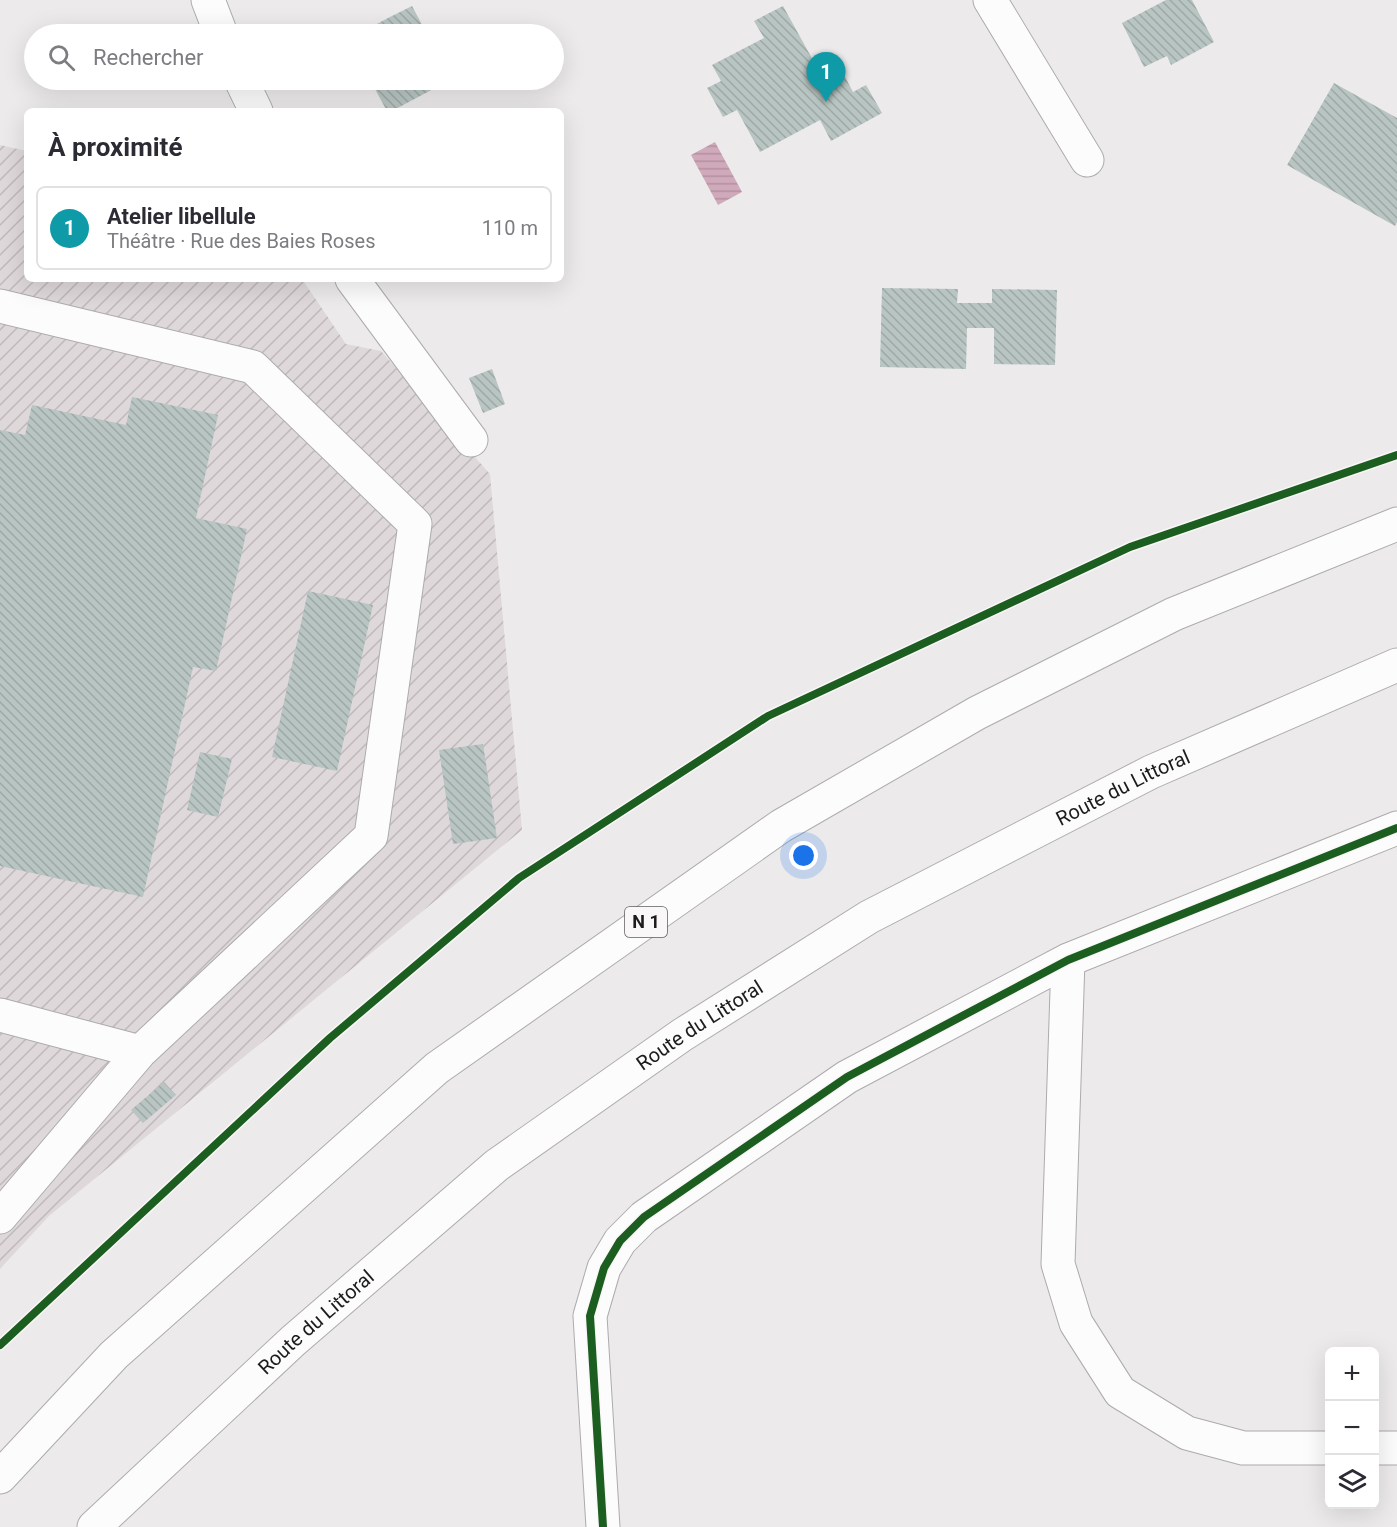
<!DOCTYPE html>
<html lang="fr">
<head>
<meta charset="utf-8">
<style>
	:root { --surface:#fff; --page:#f7f7f7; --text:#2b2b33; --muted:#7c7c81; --line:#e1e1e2; --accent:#d93025 }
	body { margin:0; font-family:Roboto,sans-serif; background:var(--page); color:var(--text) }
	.controls { position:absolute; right:18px; bottom:18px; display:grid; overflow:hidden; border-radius:9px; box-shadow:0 6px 24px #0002 }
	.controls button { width:54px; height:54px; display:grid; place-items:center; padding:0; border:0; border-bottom:2px solid var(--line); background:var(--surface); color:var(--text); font:30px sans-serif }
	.you { position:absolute; left:804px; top:856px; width:21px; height:21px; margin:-15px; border:4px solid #fff; border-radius:50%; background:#1a73e8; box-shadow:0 0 0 9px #1a73e833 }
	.badge { display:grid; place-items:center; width:39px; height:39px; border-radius:50%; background:var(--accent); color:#fff; font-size:20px; font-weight:700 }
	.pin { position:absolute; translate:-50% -50px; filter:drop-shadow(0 2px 3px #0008) }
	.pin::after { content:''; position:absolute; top:32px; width:21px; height:18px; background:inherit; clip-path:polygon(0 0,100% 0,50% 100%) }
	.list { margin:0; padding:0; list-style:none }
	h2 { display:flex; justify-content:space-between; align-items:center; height:78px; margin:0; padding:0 24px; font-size:26px }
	h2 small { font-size:20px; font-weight:400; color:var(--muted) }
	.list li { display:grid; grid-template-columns:39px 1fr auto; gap:18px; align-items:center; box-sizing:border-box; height:84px; margin:0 12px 12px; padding:0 12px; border:2px solid var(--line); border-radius:9px }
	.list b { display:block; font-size:22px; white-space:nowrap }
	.list p { margin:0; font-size:20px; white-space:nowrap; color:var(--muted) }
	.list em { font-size:20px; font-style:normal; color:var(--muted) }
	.icon { flex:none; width:33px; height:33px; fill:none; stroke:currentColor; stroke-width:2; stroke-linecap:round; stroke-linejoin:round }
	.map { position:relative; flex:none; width:1397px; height:1527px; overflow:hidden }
	.search { position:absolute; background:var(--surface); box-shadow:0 6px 24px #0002; left:24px; top:24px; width:540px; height:66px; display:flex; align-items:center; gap:15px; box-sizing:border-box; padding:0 21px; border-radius:33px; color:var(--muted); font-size:22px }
	.panel { position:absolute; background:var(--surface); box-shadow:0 6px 24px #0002; left:24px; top:108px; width:540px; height:174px; border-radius:9px }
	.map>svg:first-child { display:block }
	.industrial { fill:url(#industrial-furrows) }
	.water { fill:url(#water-rules) }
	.building { fill:url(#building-back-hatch) }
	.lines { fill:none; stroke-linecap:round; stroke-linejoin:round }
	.minor-casing { stroke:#adabac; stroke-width:35 }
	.highway-casing { stroke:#adabac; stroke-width:35 }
	.minor { stroke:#fcfcfc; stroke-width:33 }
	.highway { stroke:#fcfcfc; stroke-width:33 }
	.cycleway-casing { stroke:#faf7f8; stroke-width:11 }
	.cycleway { stroke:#1b5e20; stroke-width:8 }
	.labels { text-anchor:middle; stroke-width:6; stroke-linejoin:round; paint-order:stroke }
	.shield { fill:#faf7f8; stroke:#5f5d5e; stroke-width:1.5 }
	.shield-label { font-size:18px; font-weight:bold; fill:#1d1b1c }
	.street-label { font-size:20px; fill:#1d1b1c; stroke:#faf7f8 }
</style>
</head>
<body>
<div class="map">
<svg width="1397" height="1527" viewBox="0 0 1397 1527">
	<defs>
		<pattern id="industrial-furrows" width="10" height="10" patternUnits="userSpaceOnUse" patternTransform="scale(1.5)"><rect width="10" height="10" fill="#dfd8db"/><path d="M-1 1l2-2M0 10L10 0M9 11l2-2" fill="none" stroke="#bfb9bb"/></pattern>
		<pattern id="water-rules" width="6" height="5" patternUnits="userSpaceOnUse" patternTransform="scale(1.5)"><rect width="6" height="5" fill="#d0a9bb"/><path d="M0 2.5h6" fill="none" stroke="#b291a0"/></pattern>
		<pattern id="building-back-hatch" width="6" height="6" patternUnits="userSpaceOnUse" patternTransform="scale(1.5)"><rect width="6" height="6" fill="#b8c5c2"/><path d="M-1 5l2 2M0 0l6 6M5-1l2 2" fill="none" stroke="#9ea9a6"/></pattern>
	</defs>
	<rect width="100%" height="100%" fill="#eceaeb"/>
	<path class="industrial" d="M 0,145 L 27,151 L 27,279 L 302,279 L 346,344 L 381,351 L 490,474 L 522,830 L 49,1216 L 0,1269 Z"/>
	<path class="water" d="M 715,142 L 742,192 L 718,205 L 691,155 Z"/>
	<path class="building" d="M 1166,0 L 1192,0 L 1214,42 L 1171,65 L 1167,56 L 1144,67 L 1122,23 Z
		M 412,6 L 427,34 L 358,34 L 390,17 Z
		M 783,6 L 814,62 L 832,52 L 853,92 L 866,85 L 882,113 L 831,141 L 820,120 L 760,152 L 737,110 L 723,117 L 707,88 L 721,81 L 712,65 L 764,38 L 754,21 Z
		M 370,80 L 450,80 L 392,111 L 387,111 Z
		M 1334,83 L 1397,118 L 1397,222 L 1395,226 L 1287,165 Z
		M 882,288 L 958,289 L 957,303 L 992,303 L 992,289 L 1057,290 L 1055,365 L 994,364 L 994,328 L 967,328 L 966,369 L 880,367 Z
		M 492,369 L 505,404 L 483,413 L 469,378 Z
		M 132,397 L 218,415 L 196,518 L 247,529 L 216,671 L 193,667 L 143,897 L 0,866 L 0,430 L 25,435 L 32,405 L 126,425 Z
		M 308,591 L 373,605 L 337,771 L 272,757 Z
		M 483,744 L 497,838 L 453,844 L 439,750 Z
		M 200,752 L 232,759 L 218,817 L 187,810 Z
		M 164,1082 L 176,1095 L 143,1123 L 131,1110 Z"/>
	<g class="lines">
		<defs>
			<path id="minor" d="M 208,0 L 221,34
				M 990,0 L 1087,160
				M 241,80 L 256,111
				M 352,279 L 471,440
				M 0,306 L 253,367 L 415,524 L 371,836 L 140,1052 L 0,1217
				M 1068,960 L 1058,1264 L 1076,1323 L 1120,1392 L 1187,1433 L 1243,1448 L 1330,1448
				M 0,1015 L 140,1052
				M 1374,1448 L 1397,1448
				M 603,1527 L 590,1316 L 604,1268 L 620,1241 L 644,1217 L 847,1077 L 1068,960 L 1397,828"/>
			<g id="highway">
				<path d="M 0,1477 L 114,1355 L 437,1068 L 781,826 L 977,713 L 1174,614 L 1397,524"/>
				<path id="s1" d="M 94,1527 L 293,1341 L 497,1165 L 682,1035 L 869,917 L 1151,772 L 1397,665"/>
			</g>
		</defs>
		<use href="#minor" class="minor-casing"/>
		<use href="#highway" class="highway-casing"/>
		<use href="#minor" class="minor"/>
		<use href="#highway" class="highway"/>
		<defs>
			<path id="cycleway" d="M 0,1345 L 330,1038 L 519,878 L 768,716 L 1130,547 L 1397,455
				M 603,1527 L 590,1316 L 604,1268 L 620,1241 L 644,1217 L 847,1077 L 1068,960 L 1397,828"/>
		</defs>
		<use href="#cycleway" class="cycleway-casing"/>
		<use href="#cycleway" class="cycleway"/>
	</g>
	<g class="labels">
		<rect class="shield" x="625" y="907" width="42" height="30" rx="4.5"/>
		<g class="shield-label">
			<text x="646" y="928">N 1</text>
		</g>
		<g class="street-label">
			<text dy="7" stroke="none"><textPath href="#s1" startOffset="1274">Route du Littoral</textPath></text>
			<text dy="7" stroke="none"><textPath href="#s1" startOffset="788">Route du Littoral</textPath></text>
			<text dy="7" stroke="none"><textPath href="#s1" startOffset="302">Route du Littoral</textPath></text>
		</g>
	</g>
</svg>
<div class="controls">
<button>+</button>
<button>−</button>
<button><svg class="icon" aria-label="layers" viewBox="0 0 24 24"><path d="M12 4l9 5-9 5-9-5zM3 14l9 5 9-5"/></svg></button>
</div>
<div class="you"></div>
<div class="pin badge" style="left:826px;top:102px;background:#0f9aa8">1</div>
<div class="search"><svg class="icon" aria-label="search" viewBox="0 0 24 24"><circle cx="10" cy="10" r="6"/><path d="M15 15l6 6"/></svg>Rechercher</div>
<section class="panel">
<h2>À proximité<small></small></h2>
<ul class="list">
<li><span class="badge" style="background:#0f9aa8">1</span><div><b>Atelier libellule</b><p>Théâtre · Rue des Baies Roses</p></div><em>110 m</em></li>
</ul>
</section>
</div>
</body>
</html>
